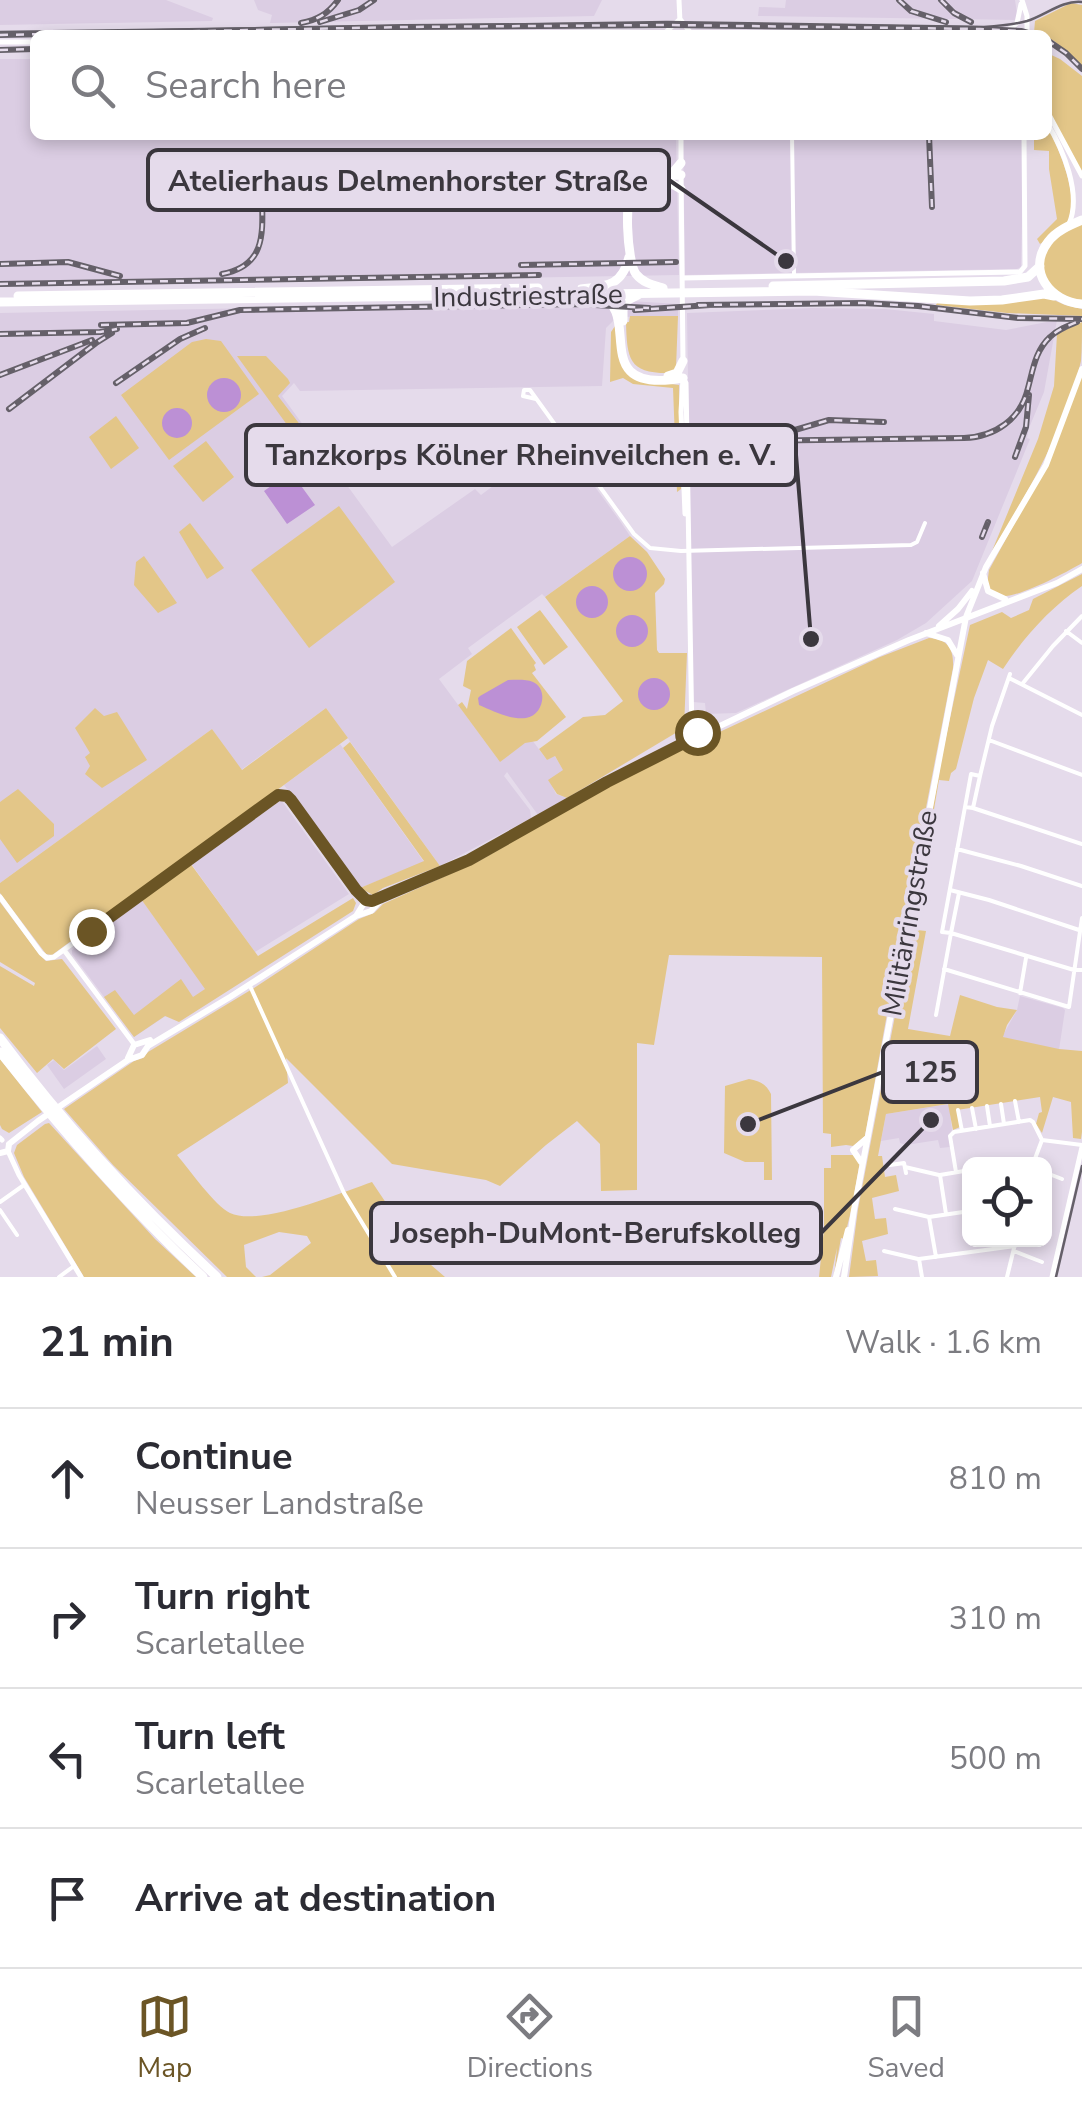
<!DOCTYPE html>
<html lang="en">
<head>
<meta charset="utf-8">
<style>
	:root { --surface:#fff; --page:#f2f2f3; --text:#2b2b33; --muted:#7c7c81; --line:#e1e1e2; --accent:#6b5525 }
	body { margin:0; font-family:"Nunito Sans",sans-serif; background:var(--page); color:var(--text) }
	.controls { position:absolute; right:30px; bottom:30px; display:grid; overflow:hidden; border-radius:15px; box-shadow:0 5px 15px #0003 }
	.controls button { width:90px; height:90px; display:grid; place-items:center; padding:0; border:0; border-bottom:2px solid var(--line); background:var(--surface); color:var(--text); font:50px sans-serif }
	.stop { position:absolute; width:30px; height:30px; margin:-22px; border:8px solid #6b5525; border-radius:50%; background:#fff }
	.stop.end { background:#6b5525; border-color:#fff; box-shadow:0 2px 10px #0008 }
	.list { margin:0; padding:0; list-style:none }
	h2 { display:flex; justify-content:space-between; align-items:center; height:130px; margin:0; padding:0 40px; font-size:42px }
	h2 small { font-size:32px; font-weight:400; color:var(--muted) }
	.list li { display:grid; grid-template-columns:65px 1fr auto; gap:30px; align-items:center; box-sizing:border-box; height:140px; padding:0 40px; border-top:2px solid var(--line) }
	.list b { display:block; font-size:38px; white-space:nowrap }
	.list p { margin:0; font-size:32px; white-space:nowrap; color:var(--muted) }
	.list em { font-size:32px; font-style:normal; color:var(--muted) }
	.icon { flex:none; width:55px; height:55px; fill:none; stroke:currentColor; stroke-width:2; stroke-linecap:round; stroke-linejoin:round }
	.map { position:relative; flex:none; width:1082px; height:1277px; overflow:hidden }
	.search { position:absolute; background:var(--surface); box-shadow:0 5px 15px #0003; left:30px; right:30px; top:30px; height:110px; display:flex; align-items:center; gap:25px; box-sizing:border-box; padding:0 35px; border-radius:15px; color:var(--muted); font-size:38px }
	.sheet { height:690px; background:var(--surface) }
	nav { display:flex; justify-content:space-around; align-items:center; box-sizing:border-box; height:140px; border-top:2px solid var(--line); background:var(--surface); font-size:28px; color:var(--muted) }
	nav a { display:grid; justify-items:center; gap:5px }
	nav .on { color:var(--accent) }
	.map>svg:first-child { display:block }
	.built { fill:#dbcde3 }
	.green { fill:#e3c688 }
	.water { fill:#bc90d5 }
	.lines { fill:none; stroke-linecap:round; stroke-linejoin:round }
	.minor { stroke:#fff; stroke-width:4 }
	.tertiary { stroke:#fff; stroke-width:5 }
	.secondary { stroke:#fff; stroke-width:6 }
	.trunk { stroke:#fff; stroke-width:9 }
	.motorway { stroke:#fff; stroke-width:9 }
	.tram { stroke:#656069; stroke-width:2.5 }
	.rail-casing { stroke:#656069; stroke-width:6 }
	.rail { stroke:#e5dbeb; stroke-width:2.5; stroke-dasharray:8; stroke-linecap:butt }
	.route { stroke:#6b5525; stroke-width:12 }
	.labels { text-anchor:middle; stroke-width:8; stroke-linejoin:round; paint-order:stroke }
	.street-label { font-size:28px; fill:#3b373e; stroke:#e5dbeb }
	.leader { fill:none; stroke:#3b373e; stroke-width:4 }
	.callout-dot { fill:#3b373e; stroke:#e5dbeb; stroke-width:4 }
	.callout { fill:#e5dbeb; stroke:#3b373e; stroke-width:4 }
	.callout-label { font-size:30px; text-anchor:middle; font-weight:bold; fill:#3b373e }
</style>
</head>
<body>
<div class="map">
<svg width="1082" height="1277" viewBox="0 0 1082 1277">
	<rect width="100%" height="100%" fill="#e5dbeb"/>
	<path class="built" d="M 0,0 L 166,0 L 213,18 L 212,21 L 0,25 Z
		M 254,0 L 602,0 L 594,16 L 270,23 L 272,15 L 258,10 Z
		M 786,0 L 1015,0 L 1018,20 L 758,16 L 759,7 L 785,8 Z
		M 0,59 L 35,59 L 35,135 L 676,135 L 679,275 L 0,287 Z
		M 683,135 L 1024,135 L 1021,267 L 1017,269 L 685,275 Z
		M 630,301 L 678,304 L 678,316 L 617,317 L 606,328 L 602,386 L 300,391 L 294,383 L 282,396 L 392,547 L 475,489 L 481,495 L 556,439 L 557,443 L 560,443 L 561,440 L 564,445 L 562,450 L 568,450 L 620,521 L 630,536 L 545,597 L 542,594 L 468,648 L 472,654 L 439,679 L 498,759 L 529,736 L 547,760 L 554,755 L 564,771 L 549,780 L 556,794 L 567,798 L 538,815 L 507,772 L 504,776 L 530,810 L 531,818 L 440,866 L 326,708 L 241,770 L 212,729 L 0,883 L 0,313 Z
		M 812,308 L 885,309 L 934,314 L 934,321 L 1006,330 L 1057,320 L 1044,392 L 1029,428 L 1027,438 L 1030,439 L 972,581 L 926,623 L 897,640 L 736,713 L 706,714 L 705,703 L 693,702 L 687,313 Z
		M 340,744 L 424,862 L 360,888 L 284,785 Z
		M 281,800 L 349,894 L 255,952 L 192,865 Z
		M 141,899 L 206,989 L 134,1037 L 72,954 L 72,950 Z
		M 1020,996 L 1063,1008 L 1065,1010 L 1059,1050 L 1002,1037 L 1017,1010 Z
		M 97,1046 L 106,1059 L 64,1089 L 47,1065 L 54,1060 L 64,1070 Z
		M 949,1104 L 952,1130 L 949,1137 L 950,1147 L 940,1148 L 938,1140 L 906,1145 L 900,1143 L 899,1138 L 881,1141 L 886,1114 Z"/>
	<path class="green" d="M 1071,3 L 1082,5 L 1082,66 L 1054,41 L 1047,38 L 1047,35 L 1034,33 L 1035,21 Z
		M 1047,53 L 1060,59 L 1082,76 L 1082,172 L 1047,107 C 1051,92 1047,70 1047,53 Z
		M 1047,126 C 1058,146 1079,196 1070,218 C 1065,228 1049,239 1040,244 L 1037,239 L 1057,219 L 1049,169 L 1049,151 L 1034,150 L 1034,135 L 1047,135 Z
		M 1082,222 L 1082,303 L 1050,289 L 1046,284 L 1042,261 L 1054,237 Z
		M 1045,296 L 1065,305 L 1082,309 L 1082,316 L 1007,313 L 936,305 L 937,303 Z
		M 630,316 L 678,316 L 676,368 L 671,373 C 629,374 627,360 626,322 L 629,322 Z
		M 1082,322 C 1082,334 1082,349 1081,361 C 1065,429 1028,493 992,551 L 1038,439 L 1054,386 L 1057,334 Z
		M 617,323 C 617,347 617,376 646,382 C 657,385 668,383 679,385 L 681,489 L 677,492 L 673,388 L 633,384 L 623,378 L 610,382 L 611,332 Z
		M 206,339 L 221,341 L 259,394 L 169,460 L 121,395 L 192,342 Z
		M 237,356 L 266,356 L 288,379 L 290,383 L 278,396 L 318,448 L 309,455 Z
		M 1082,374 L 1082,563 C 1067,572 1015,600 999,596 C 993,594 991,590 987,585 L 989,570 L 1052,455 Z
		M 116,416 L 139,448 L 111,469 L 89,437 Z
		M 206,441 L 234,477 L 203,502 L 173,466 Z
		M 339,506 L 395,582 L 309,648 L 251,570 Z
		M 190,523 L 224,568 L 207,579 L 179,532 Z
		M 630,536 L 647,552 L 665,579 L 664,584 L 655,593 L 657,650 L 659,653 L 687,653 L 684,728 L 567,798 L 557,794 L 548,780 L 563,770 L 555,756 L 547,760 L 539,749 L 583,717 L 605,715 L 623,701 L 545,597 Z
		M 144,556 L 177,603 L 158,613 L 134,585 L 136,562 Z
		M 1082,574 L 1082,586 C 1050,608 1024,637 1003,669 L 988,660 L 974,698 L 956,769 L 951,773 L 949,781 L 939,780 L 924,868 L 922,870 L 912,923 L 943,751 L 970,625 L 1002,612 L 1011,618 L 1029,610 L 1033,599 Z
		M 540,610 L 568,647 L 544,665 L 517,627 Z
		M 511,628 L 536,663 L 534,665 L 536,670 L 532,673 L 566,717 L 537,741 L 525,743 L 500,762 L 458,705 L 462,702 L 467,709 L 471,690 L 463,686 L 467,661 Z
		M 929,638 C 949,639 954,650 953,668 L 918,849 L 915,859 L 865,1136 L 853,1146 L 846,1145 L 831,1147 L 831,1134 L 823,1133 L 822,957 L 669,955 L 654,1045 L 637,1043 L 637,1190 L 601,1191 L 600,1144 L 577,1121 L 546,1145 L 500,1186 L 486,1180 L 392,1164 L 286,1058 L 288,1083 L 177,1155 C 189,1169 215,1206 230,1213 C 260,1227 340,1193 372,1182 L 423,1258 L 445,1277 L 262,1277 L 270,1275 L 311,1243 L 307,1236 L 279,1232 L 244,1245 L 246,1267 L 256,1277 L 227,1277 L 113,1165 L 64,1109 L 134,1061 L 143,1058 L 148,1052 L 254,988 L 359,919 L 374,913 L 383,904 L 479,861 L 621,778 L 880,657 Z
		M 95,708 L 104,716 L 117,712 L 147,760 L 102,788 L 85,774 L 90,766 L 85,757 L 90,753 L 75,728 Z
		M 326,708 L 348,738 L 52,955 L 46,954 L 0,893 L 0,883 L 212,729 L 242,770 Z
		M 350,742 L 440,866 L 383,888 L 373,895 L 360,888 L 424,861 L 343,748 Z
		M 18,789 L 54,824 L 54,836 L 17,863 L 0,839 L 0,802 Z
		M 190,863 L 258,956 L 353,898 L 356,903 L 353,911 L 179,1022 L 165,1016 L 134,1037 L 104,997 L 115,990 L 134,1015 L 181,979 L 193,997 L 205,989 L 141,899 Z
		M 0,902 L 39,954 L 46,961 L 62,959 L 116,1029 L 64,1069 L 53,1059 L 37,1073 L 0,1028 L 0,966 L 34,986 L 35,983 L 0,962 Z
		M 917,930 L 926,931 L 908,1029 L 950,1036 L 960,995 L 997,1007 L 1017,1010 L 1007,1025 L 1003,1037 L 1059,1049 L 1082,1051 L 1082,1132 L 1081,1139 L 1073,1138 L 1071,1102 L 1053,1097 L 1042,1133 L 1036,1124 L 1039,1113 L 1042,1112 L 1040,1097 L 957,1110 L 960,1127 L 953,1130 L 948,1104 L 886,1114 L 878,1156 L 882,1156 L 885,1177 L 896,1175 L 899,1191 L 872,1198 L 875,1219 L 886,1218 L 888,1234 L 862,1241 L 866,1261 L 876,1260 L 878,1276 L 849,1277 L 858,1209 L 911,932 Z
		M 0,1059 L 42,1112 L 9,1133 L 2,1129 L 0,1125 Z
		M 749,1079 C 760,1081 766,1084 771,1094 L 772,1180 L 764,1180 L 764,1162 L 745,1162 L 724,1153 L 725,1086 Z
		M 49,1123 L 155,1239 L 196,1277 L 84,1277 L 24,1177 L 14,1153 L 17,1145 L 45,1124 Z
		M 831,1155 L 853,1155 L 860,1161 L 852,1207 L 844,1239 L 841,1238 L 834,1277 L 837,1248 L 831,1277 L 819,1277 L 824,1229 L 824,1168 L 831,1168 Z"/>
	<path class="water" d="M207 395a17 17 0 1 1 34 0a17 17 0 1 1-34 0Z
		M162 423a15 15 0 1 1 30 0a15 15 0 1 1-30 0Z
		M 291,472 L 315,505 L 287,524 L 264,491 Z
		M613 574a17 17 0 1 1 34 0a17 17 0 1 1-34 0Z
		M576 602a16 16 0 1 1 32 0a16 16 0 1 1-32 0Z
		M616 631a16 16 0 1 1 32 0a16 16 0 1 1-32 0Z
		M638 694a16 16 0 1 1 32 0a16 16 0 1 1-32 0Z
		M 508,680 C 516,680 526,679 533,682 C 549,689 543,716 526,718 C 510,720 493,711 479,705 L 478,698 L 480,696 Z"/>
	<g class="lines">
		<path class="minor" d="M 792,135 L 794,275
			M 536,399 L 523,396 L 524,390 L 530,390 L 634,534 L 650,548 L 681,551 L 911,545 L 917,542 L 925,523
			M 481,485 L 495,480 L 559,431
			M 1066,631 L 1082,643
			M 1009,678 L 1082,715
			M 1023,683 L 1053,646 L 1082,616
			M 989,740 L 1082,775
			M 965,807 L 971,774 L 980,776 L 992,726 L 1010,674
			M 973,808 L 1082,844
			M 957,849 L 1021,866 L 1082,886
			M 950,890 L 989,900 L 1079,930
			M 959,893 L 951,933 L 1074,970 L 1082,970
			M 944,969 L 1069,1007 L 1082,918
			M 250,986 L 344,1193 L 395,1277
			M 1020,993 L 1026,958
			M 936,1015 L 951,933 L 942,932 L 965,807 L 973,808 L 980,776
			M 1015,1101 L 1019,1122
			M 1001,1104 L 1004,1124
			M 987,1106 L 990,1126
			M 972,1108 L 976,1129
			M 958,1110 L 962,1131
			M 1042,1140 L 1082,1145
			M 1004,1164 L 1035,1160
			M 1033,1164 L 1042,1140
			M 890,1165 L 904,1163 L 906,1173
			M 905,1167 L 939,1175
			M 956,1172 L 950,1136 L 954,1132 L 1030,1120 L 1033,1122 L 1042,1140
			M 1044,1172 L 1062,1179
			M 0,1202 L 24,1185
			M 895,1209 L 929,1217
			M 0,1210 L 17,1235
			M 946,1214 L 940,1175 L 970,1170
			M 1044,1218 L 1050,1222
			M 884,1251 L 918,1259
			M 1014,1251 L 1042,1262
			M 936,1257 L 929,1217 L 970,1211
			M 59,1277 L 74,1266
			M 922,1277 L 919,1259 L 1015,1246
			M 1007,1277 L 1016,1240"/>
		<path class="tertiary" d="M 679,0 L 680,22
			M 1022,0 L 1027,16 L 1027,35
			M 666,32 L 680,19 L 690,32
			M 384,35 L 599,32 L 888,35
			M 1002,35 L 1017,23 L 1021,4
			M 1007,35 L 1023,35
			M 0,42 L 35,42
			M 1047,111 L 1082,176
			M 1047,123 C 1063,149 1082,194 1069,224
			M 681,162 L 681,135
			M 681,173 L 683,362
			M 683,278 L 1020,272 L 1025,266 L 1024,135
			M 683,378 L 686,383 L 692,739
			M 683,378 L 681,412 L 685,514
			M 0,897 L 41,953 L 47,958 L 54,957 L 278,795 L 287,797 L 291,801 L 366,900
			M 64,950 L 134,1044
			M 0,1138 L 2,1140
			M 8,1151 L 19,1175 L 81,1277
			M 1052,1277 L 1082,1147"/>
		<path class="secondary" d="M 983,573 L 988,591 L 1005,599
			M 939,626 L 958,609 L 972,591
			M 926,633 L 948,640 L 957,655
			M 356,916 L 366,900 L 372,901 L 385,898 L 469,860 L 632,768 L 793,691 L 909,640 L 1057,583 L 1082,569
			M 128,1058 L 134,1045 L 150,1040
			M 9,1144 L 38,1121 L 128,1060 L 142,1055 L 148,1046 L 230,997 L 356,916 L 371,911 L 380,901
			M 0,1153 L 8,1151 L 9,1144
			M 861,1162 L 853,1150 L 867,1138
			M 836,1277 L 848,1230
			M 844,1277 L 854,1210 L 966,617 L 986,567 L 1046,465 L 1082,369"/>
		<path class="trunk" d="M 670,176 L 681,163
			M 664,179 L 681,189
			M 1082,220 C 1070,225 1056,231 1048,242 C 1026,271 1051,302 1082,304
			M 773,286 L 1004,281 L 1028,277 L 1040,266
			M 663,288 C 653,285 643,283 636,274 C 627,262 623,192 635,183 C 645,175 668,176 681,175
			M 581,289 C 607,286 622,286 629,257
			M 18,296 L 538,288
			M 597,296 C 647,309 583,396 683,378
			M 0,302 L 813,291 L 970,301 L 1002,300 L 1044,294 L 1054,296
			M 623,321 L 623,310 L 626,301 L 638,295
			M 668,376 L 677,373 L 683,361"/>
		<path class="motorway" d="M 0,1038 C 64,1124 138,1204 217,1277
			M 0,1052 C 63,1132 129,1208 203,1277"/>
		<path class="tram" d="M 0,32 L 667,22 L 984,27 C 999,26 1013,25 1027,21 C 1046,15 1062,0 1082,2
			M 1056,1277 L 1082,1166"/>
		<defs>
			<path id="rail" d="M 899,0 L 911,11 L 946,22
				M 941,0 L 954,13 L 971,22
				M 320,22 L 359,10 L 374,0
				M 301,23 C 317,20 328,14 338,0
				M 0,35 L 404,27 L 667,25 L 980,29 L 1021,31 L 1035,35
				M 1047,40 L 1066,53 L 1082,69
				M 0,50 L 35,49
				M 929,135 L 932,207
				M 1,264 L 68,262 L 120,276
				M 521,265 L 676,262
				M 222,274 C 265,266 263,235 262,199
				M 0,284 L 539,275
				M 698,305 L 863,303 L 918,306 L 1018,318 L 1082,319
				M 635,310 L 710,305
				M 101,325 L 187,323 L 240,310 L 577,304 L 649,308
				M 0,334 L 100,332 L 117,329
				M 0,375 L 92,340
				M 116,383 L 180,339 L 205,328
				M 9,409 L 96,343 L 112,333
				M 788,432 L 829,420 L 884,422
				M 695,441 L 757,441
				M 746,441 L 964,438 C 995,437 1021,419 1028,388 C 1033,370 1035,351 1050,337 C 1057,330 1067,326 1077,322
				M 1015,457 L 1026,427 L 1029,395
				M 982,537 L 988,522"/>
		</defs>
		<use href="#rail" class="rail-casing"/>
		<use href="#rail" class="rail"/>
	</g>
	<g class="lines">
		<path class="route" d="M 91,931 L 278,795 L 287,796 L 291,800 L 356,890 L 366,900 L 372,901 L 469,860 L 607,782 L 686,742 L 690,728 L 697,732"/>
	</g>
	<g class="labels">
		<g class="street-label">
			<text transform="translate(528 295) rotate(-1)" y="10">Industriestraße</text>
			<text transform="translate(909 913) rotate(-80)" y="10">Militärringstraße</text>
		</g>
	</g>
	<path class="leader" d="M786 261L669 180M811 639L796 455M748 1124L883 1072M931 1120L821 1233"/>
	<g class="callout-dot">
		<circle cx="786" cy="261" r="10"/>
		<circle cx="811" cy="639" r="10"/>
		<circle cx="748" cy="1124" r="10"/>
		<circle cx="931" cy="1120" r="10"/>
	</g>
	<g class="callout">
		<rect x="148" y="150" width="521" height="60" rx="10"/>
		<rect x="246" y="425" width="550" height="60" rx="10"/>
		<rect x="883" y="1042" width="94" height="60" rx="10"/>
		<rect x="371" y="1203" width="450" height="60" rx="10"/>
	</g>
	<g class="callout-label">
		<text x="408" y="191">Atelierhaus Delmenhorster Straße</text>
		<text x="521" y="465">Tanzkorps Kölner Rheinveilchen e. V.</text>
		<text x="930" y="1082">125</text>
		<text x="596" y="1243">Joseph-DuMont-Berufskolleg</text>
	</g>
</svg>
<div class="controls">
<button><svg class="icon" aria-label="locate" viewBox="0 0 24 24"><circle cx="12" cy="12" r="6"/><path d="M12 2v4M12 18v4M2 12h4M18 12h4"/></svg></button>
</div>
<div class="stop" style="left:697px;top:732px"></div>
<div class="stop end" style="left:91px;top:931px"></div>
<div class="search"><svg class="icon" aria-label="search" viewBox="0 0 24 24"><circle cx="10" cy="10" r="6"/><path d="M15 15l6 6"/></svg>Search here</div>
</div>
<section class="sheet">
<h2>21 min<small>Walk · 1.6 km</small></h2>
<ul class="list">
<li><svg class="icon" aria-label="ahead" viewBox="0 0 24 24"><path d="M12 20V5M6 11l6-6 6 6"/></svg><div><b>Continue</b><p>Neusser Landstraße</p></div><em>810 m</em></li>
<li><svg class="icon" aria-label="right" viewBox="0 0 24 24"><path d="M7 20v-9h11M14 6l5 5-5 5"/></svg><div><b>Turn right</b><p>Scarletallee</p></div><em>310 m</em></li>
<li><svg class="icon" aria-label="left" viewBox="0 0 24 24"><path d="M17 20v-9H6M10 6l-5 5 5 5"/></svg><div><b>Turn left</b><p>Scarletallee</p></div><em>500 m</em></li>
<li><svg class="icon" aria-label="arrive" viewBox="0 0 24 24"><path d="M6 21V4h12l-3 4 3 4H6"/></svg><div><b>Arrive at destination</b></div></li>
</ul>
</section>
<nav>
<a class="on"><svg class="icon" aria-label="map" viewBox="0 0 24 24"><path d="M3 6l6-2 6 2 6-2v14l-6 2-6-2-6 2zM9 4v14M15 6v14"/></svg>Map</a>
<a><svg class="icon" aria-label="directions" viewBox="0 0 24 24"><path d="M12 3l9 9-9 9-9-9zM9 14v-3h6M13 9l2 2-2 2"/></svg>Directions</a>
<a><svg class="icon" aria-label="saved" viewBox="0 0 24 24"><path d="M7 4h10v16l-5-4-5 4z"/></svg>Saved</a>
</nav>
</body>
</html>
